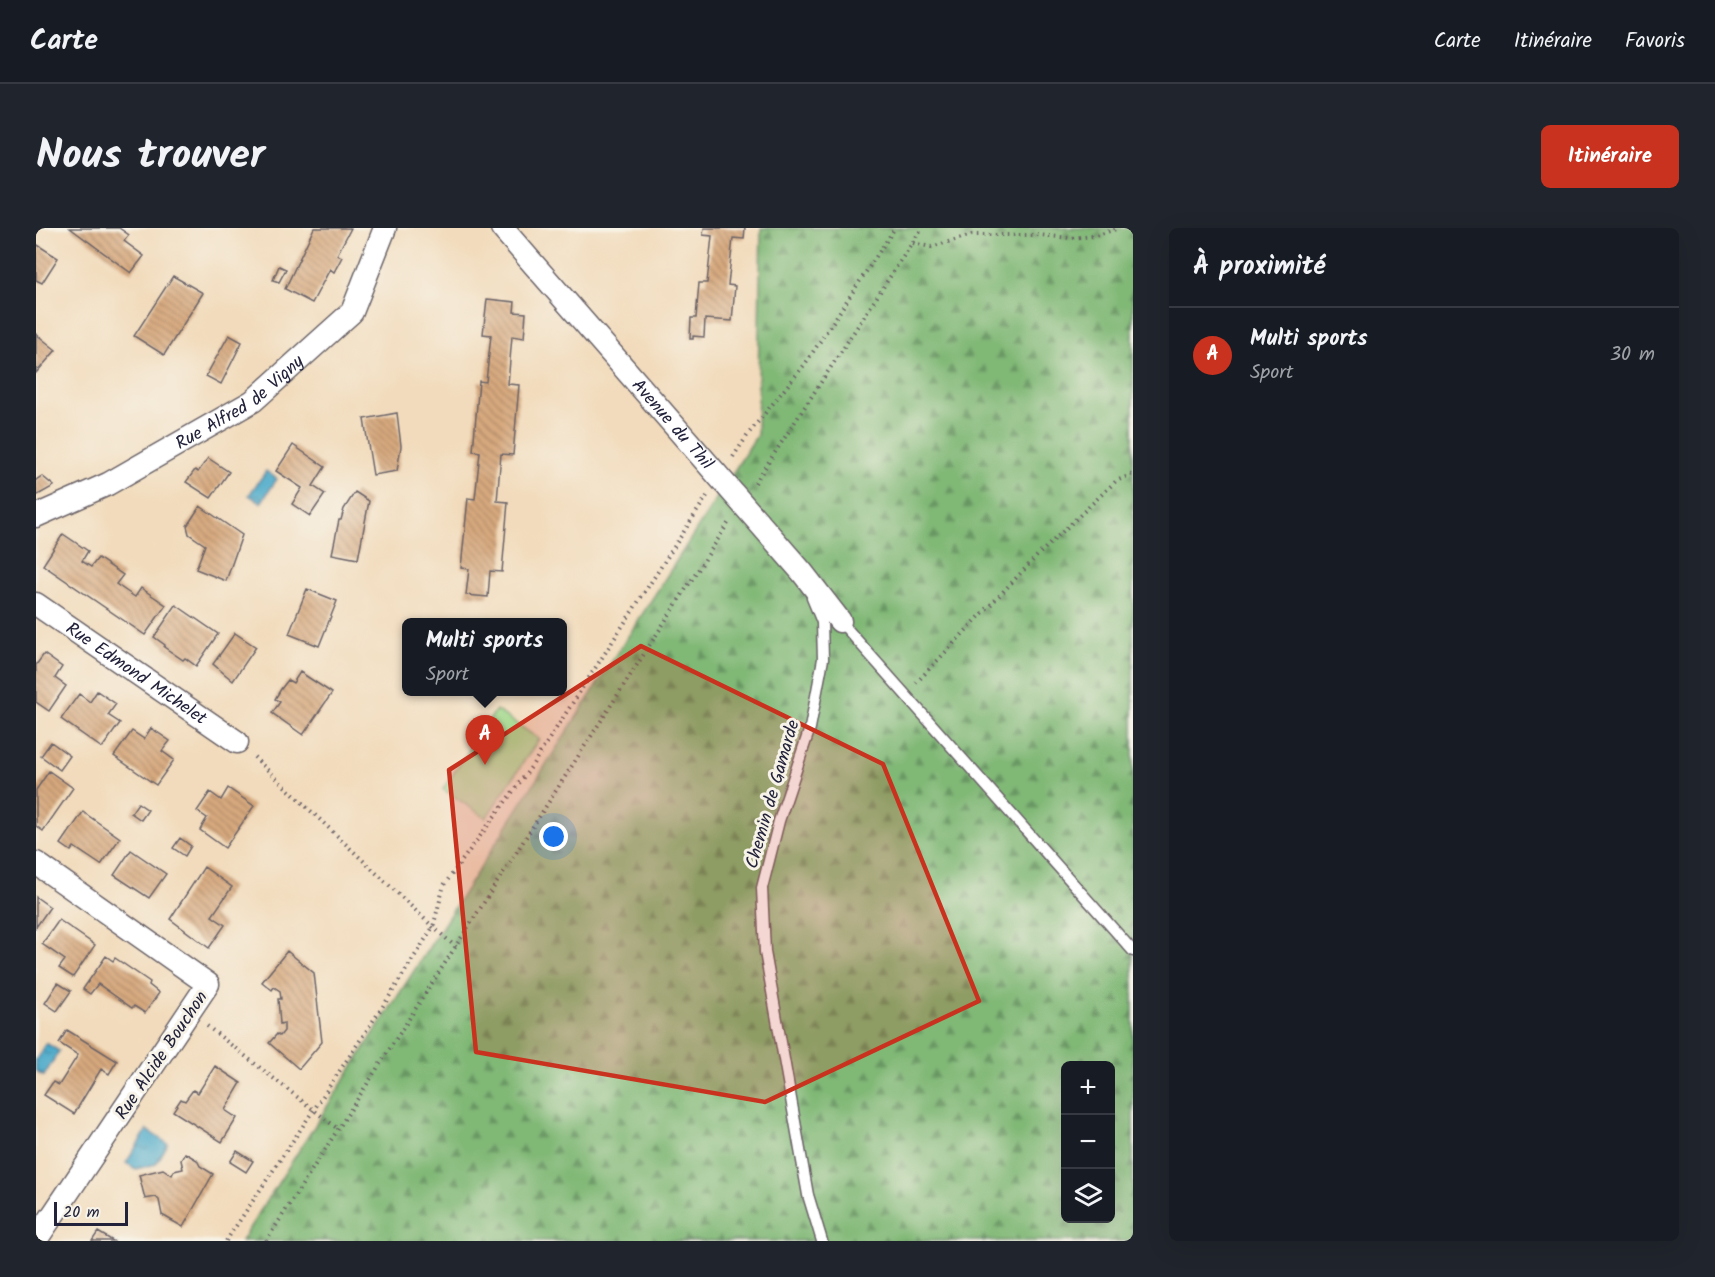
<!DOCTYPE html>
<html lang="fr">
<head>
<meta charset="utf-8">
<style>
	:root { --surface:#171b24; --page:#20242c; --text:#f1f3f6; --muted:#9ea1a6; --line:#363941; --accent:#c8321e }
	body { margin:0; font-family:Kalam,sans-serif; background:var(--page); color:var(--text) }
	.controls { position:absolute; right:18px; bottom:18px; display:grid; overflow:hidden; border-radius:9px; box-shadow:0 6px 24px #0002 }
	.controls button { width:54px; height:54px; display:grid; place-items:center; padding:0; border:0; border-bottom:2px solid var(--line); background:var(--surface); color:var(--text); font:30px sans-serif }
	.scale { position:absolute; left:18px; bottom:15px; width:74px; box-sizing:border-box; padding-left:6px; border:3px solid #22223b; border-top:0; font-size:16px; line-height:21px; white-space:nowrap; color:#22223b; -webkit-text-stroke:4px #f7f3e8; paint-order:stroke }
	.you { position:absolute; left:518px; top:609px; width:21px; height:21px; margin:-15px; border:4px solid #fff; border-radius:50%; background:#1a73e8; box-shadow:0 0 0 9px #1a73e833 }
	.badge { display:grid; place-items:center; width:39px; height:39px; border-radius:50%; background:var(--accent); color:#fff; font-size:20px; font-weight:700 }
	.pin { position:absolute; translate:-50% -50px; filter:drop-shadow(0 2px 3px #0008) }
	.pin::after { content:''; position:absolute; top:32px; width:21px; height:18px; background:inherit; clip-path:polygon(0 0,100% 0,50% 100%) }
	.popup { position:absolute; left:366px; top:390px; width:165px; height:78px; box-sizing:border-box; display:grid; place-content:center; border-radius:9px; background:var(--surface); filter:drop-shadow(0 2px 4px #0005); font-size:20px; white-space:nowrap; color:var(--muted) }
	.popup b { font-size:22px; color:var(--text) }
	.popup::after { content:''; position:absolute; left:50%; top:100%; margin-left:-12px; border:12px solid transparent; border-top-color:var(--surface) }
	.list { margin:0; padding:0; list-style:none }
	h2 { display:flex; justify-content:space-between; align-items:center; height:78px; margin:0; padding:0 24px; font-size:26px }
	h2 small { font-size:20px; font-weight:400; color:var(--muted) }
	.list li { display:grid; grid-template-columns:39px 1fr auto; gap:18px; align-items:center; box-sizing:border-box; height:96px; padding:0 24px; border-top:2px solid var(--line) }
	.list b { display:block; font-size:22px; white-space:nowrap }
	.list p { margin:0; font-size:20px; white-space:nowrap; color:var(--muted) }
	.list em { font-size:20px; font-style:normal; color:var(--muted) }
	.icon { flex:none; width:33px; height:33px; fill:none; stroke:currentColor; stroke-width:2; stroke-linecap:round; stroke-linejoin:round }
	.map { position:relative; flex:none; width:1097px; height:1013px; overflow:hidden; border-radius:9px }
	header { display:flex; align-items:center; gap:36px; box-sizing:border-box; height:84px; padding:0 30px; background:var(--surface); border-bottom:2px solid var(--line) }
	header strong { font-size:28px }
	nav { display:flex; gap:33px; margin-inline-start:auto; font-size:21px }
	.intro { display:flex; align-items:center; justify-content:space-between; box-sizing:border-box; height:144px; padding:0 36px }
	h1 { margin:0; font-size:42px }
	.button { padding:15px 27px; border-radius:9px; background:var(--accent); color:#fff; font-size:21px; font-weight:700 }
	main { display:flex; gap:36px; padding:0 36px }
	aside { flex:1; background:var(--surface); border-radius:9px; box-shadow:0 6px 24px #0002 }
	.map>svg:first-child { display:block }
	.forest { fill:url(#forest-firs); stroke:#516d58; stroke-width:1.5; fill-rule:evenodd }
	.pitch { fill:#a0d88a; stroke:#617d62; stroke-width:1.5 }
	.water { fill:url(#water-ripples); stroke:#366682; stroke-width:1.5 }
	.building { fill:url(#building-back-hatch) }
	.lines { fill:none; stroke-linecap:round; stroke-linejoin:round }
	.service-casing { stroke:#6b6368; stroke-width:13 }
	.minor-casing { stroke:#6b6368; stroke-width:25 }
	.path { stroke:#6b6368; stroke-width:4; stroke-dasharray:1.5 4.5; stroke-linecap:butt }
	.service { stroke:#fff; stroke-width:10 }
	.minor { stroke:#fff; stroke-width:22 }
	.marked { fill:#c8321e; fill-opacity:0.2; stroke:#c8321e; stroke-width:4.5; stroke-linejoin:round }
	.labels { text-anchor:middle; stroke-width:6; stroke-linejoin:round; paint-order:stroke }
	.street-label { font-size:18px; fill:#22223b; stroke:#f7f3e8 }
</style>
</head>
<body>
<header>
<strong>Carte</strong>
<nav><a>Carte</a><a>Itinéraire</a><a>Favoris</a></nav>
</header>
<div class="intro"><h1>Nous trouver</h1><a class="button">Itinéraire</a></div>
<main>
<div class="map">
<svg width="1097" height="1013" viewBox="0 0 1097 1013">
	<defs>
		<pattern id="forest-firs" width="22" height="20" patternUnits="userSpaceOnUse" patternTransform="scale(1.5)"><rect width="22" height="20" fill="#80b876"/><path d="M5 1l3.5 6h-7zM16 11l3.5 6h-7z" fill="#689562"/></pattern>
		<pattern id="water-ripples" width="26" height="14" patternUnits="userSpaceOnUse" patternTransform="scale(1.5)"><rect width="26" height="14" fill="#4aa9c9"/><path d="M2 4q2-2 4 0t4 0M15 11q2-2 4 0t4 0" fill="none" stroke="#3d89a4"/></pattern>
		<pattern id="building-back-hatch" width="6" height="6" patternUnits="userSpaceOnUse" patternTransform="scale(1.5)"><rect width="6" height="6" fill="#d7a97e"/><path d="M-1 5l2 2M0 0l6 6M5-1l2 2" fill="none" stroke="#ae8968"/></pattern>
	</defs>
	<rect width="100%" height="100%" fill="#f7f3e8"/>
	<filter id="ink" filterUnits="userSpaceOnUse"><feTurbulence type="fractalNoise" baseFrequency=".0167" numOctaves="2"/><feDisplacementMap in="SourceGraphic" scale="12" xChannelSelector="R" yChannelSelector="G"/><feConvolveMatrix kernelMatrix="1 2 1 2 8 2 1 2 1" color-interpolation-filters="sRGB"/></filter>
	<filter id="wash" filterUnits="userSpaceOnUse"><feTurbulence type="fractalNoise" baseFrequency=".008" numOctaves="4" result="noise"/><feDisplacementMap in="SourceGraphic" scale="24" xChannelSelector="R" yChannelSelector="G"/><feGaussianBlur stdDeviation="1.35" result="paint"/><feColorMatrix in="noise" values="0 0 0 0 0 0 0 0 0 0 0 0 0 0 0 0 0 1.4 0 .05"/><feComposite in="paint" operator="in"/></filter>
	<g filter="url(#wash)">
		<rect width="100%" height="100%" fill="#f2dbbc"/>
		<path class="forest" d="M 725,0 L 1097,0 L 1097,1013 L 205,1013 L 721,207 ZM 1030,838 L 1074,838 L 1074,990 L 1030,990 Z"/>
		<path class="pitch" d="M 460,482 L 503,511 L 450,590 L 407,561 Z"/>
		<path class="water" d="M 230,243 L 241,251 L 225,275 L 213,267 Z
			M 10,815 L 23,823 L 8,848 L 0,843 L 0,832 Z
			M 111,902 L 132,916 L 120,936 L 100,941 L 90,935 Z"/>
		<g id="blocks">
			<path class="building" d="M 34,0 L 83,0 L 93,7 L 88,13 L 108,28 L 95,45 Z
				M 278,0 L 315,0 L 301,27 L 306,29 L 298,44 L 294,41 L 276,75 L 249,61 Z
				M 668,0 L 709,0 L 708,11 L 697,10 L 692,57 L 699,58 L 696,93 L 669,91 L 668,109 L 657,108 L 657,111 L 654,111 L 655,90 L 660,90 L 663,55 L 671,55 L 676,8 L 667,7 Z
				M 0,16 L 22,30 L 6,55 L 0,52 Z
				M 243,38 L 250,41 L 243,54 L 237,52 Z
				M 137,48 L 167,65 L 128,127 L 98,108 Z
				M 451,71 L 479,74 L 478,84 L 490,85 L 488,110 L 476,108 L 472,156 L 483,157 L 477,227 L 465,226 L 461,273 L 472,274 L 466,344 L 454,343 L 452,369 L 430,367 L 433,341 L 425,340 L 432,270 L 439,271 L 444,224 L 437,223 L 443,153 L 450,154 L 455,107 L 447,106 Z
				M 0,106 L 20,122 L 0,145 Z
				M 193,107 L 206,114 L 185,156 L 170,148 Z
				M 361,185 L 365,218 L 361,243 L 337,247 L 328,191 Z
				M 257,217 L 289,239 L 277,258 L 289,266 L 274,288 L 256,276 L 266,260 L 240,243 Z
				M 172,230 L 193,244 L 175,270 L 150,254 L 159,242 L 162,244 Z
				M 6,248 L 18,258 L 0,268 L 0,252 Z
				M 319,264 L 333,273 L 322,331 L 296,326 L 303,292 L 305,292 L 308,281 Z
				M 164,278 L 206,307 L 190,353 L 160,341 L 169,317 L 153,306 L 151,298 Z
				M 27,306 L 52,323 L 46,333 L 55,339 L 62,330 L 87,347 L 80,356 L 90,363 L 99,369 L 105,360 L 130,377 L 109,407 L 7,337 Z
				M 271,361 L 301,373 L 283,418 L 253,406 Z
				M 140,377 L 182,406 L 160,438 L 149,430 L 147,432 L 128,419 L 129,417 L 118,409 Z
				M 199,405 L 220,419 L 197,453 L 177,436 Z
				M 8,426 L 26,439 L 19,450 L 30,458 L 13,483 L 0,474 L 0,437 Z
				M 264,444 L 296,465 L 267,507 L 236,485 L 244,474 L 239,471 L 245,461 L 252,452 L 257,455 Z
				M 61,463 L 80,476 L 72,487 L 84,495 L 66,520 L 25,491 L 43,466 L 54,474 Z
				M 115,500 L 134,513 L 126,523 L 138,532 L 120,557 L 78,528 L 96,503 L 108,511 Z
				M 15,514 L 34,528 L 24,542 L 5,528 Z
				M 13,543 L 37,560 L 7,603 L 0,598 L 0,562 Z
				M 192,560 L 218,578 L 189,620 L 164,602 L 171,590 L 161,583 L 174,564 L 185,572 Z
				M 102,575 L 112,582 L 105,592 L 95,585 Z
				M 47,584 L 84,610 L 65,637 L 38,619 L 35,623 L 25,616 Z
				M 144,610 L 155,618 L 149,628 L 137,620 Z
				M 95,622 L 130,646 L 113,670 L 78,647 Z
				M 168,639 L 196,659 L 176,688 L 189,697 L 173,720 L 134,691 Z
				M 0,669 L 14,679 L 0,699 Z
				M 23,692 L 59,717 L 37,749 L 23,740 L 29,732 L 6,716 Z
				M 251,723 L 278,745 L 286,814 L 263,841 L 233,815 L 241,806 L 244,808 L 248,803 L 248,795 L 244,796 L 243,783 L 242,771 L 245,771 L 244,763 L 238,759 L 236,762 L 226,754 Z
				M 70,728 L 77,733 L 79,730 L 114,754 L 113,757 L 123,765 L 109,785 L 98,778 L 96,780 L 62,756 L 54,766 L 47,761 Z
				M 22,755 L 35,763 L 21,783 L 9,775 Z
				M 31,802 L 81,833 L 73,846 L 65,841 L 38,886 L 8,867 L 17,854 L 23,857 L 42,827 L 23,815 Z
				M 179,838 L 205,855 L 189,882 L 201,890 L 186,914 L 137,883 L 145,871 L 149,873 L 157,862 L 162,865 Z
				M 201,923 L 217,933 L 210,944 L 194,934 Z
				M 149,925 L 161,932 L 164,938 L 177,946 L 147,999 L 126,987 L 123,972 L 120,969 L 109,971 L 103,947 L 127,941 L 136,947 L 138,943 L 147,941 L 145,932 Z
				M 62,1004 L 77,1013 L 56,1013 Z"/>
		</g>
	</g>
	<g filter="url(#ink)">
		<use href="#blocks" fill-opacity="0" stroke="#6b6368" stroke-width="1.5"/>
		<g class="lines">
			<defs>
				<path id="service" d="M 776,370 L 786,394 L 787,431 L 774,500 L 743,593 L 726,660 L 729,724 L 772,967 L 786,1013
					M 804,393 L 1097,723"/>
				<g id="minor">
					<path id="s1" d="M 466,0 L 766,344 L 804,393"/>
					<path id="s2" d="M 0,288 L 72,256 L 217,173 L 316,84 L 349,0"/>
					<path id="s3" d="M 0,376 L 201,514"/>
					<path d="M 0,635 L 172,756 L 0,1012"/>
				</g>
			</defs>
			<use href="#service" class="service-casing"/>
			<use href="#minor" class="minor-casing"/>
			<path class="path" d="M 877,15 L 895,19 L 936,7 L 1003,7 L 1034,10 L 1059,8 L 1083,0
				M 697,229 L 713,205 L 769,136 L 859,0
				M 719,255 L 886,0
				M 880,455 L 1003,326 L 1080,253 L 1097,246
				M 218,529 L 397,699 L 420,719
				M 171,798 L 302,901
				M 190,1013 L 353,769 L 397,699 L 408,657 L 495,539 L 671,268
				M 230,1013 L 693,294"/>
			<use href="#service" class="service"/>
			<use href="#minor" class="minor"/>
		</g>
	</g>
	<path class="marked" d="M 605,418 L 847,536 L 943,773 L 729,874 L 440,824 L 413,542 Z"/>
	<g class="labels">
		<g class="street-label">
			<text dy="6" stroke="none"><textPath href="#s2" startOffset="234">Rue Alfred de Vigny</textPath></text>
			<text dy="6" stroke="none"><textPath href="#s1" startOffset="260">Avenue du Thil</textPath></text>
			<text dy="6" stroke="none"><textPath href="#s3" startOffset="122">Rue Edmond Michelet</textPath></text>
			<text transform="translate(736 566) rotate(-74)" y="6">Chemin de Gamarde</text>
			<text transform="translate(125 827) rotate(-56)" y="6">Rue Alcide Bouchon</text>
		</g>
	</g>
</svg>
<div class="controls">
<button>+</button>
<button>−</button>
<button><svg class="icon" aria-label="layers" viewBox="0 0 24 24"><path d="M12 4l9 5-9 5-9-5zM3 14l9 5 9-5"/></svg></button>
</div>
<div class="scale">20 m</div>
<div class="you"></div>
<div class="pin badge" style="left:449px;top:537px">A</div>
<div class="popup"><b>Multi sports</b>Sport</div>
</div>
<aside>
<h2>À proximité<small></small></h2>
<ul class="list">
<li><span class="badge">A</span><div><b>Multi sports</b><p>Sport</p></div><em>30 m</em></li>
</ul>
</aside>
</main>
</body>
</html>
